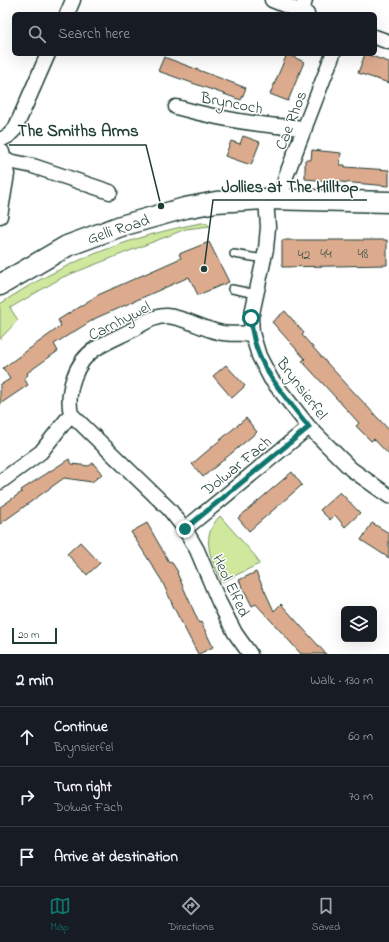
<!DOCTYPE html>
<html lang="en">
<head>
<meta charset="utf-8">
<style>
	:root { --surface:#171b24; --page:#20242c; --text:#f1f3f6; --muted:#9ea1a6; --line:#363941; --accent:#0f766e }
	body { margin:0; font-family:"Indie Flower",sans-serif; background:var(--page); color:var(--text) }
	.controls { position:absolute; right:12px; bottom:12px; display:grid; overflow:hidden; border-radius:6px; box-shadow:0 4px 16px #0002 }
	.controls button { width:36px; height:36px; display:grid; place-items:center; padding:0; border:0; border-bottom:1px solid var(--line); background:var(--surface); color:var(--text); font:20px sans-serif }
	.scale { position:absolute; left:12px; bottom:10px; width:45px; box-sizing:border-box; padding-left:4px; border:2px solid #1f3d34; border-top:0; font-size:11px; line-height:14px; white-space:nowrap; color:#1f3d34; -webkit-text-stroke:3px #fff; paint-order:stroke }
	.stop { position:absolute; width:12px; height:12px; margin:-9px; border:3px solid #0f766e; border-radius:50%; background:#fff }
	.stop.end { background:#0f766e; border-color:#fff; box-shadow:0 1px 4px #0008 }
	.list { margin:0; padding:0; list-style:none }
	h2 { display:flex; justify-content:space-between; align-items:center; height:52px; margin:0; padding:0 16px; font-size:17px }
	h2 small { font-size:13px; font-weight:400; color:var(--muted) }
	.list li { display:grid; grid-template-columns:26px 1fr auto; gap:12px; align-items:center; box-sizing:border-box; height:60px; padding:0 16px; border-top:1px solid var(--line) }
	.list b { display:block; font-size:15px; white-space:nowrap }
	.list p { margin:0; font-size:13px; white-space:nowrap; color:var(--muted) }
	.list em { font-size:13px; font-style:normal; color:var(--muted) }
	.icon { flex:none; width:22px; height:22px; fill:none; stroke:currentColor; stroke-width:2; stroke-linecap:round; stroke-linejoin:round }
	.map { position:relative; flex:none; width:389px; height:654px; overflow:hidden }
	.search { position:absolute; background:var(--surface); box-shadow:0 4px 16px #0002; left:12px; right:12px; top:12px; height:44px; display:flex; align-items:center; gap:10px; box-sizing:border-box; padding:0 14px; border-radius:6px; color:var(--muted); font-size:15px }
	.sheet { height:232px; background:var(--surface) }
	nav { display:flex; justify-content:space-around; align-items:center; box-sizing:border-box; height:56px; border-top:1px solid var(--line); background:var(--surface); font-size:11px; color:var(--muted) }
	nav a { display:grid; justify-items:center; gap:2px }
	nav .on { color:var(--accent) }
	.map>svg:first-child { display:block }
	.green { fill:#cfe89e; stroke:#779269 }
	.building { fill:#dcab8e; stroke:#1f3d34 }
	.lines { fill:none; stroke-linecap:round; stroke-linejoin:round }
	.service-casing { stroke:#1f3d34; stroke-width:10 }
	.minor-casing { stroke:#1f3d34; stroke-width:17 }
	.secondary-casing { stroke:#1f3d34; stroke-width:23 }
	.service { stroke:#fff; stroke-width:7 }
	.minor { stroke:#fff; stroke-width:14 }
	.secondary { stroke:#fff; stroke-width:20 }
	.route { stroke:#0f766e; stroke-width:5 }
	.labels { text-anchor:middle; stroke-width:3; stroke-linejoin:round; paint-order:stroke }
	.number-label { font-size:14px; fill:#4e584a }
	.street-label { font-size:16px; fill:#1f3d34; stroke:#fff }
	.leader { fill:none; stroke:#1f3d34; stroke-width:1.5 }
	.callout-dot { fill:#1f3d34; stroke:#fff; stroke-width:1.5 }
	.callout-label { font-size:17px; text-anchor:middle; font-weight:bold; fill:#1f3d34; stroke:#fff; stroke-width:3; stroke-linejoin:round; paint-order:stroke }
</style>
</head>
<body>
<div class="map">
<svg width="389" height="654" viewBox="0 0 389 654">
	<rect width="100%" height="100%" fill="#fff"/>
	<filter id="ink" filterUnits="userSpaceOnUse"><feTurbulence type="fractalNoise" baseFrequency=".025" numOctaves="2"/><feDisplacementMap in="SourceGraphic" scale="8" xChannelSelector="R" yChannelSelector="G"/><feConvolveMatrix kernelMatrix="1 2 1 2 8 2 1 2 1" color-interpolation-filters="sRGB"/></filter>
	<g filter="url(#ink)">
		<path class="green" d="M 201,223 L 206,223 L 210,226 L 186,229 L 63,277 L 10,308 L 18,320 L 0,339 L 0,304 C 59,264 130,236 201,223 Z
			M 220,516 L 256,557 L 259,564 L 222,582 C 211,558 199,538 220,516 Z"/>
		<path class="building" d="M 287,54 L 304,62 L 288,101 L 270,94 Z
			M 365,54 L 389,62 L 389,83 L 358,73 Z
			M 164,57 L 246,88 L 241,100 L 158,71 Z
			M 243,136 L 260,142 L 251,165 L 225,156 L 231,141 L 240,144 Z
			M 312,150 L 341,153 L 340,165 L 345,165 L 345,167 L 389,170 L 389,186 L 305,179 L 305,160 L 311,160 Z
			M 282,240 L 387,240 L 387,265 L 282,267 Z
			M 209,242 L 229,282 L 198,295 L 189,277 L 96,318 L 54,344 L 58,351 L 27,373 L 28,375 L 24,378 L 28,385 L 0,404 L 0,385 L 10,379 L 3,368 L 61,326 L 58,320 L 98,295 L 181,258 L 179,254 Z
			M 285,311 L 304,333 L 302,335 L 326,362 L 389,430 L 389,455 L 374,439 L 371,441 L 356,426 L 359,423 L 302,361 L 305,359 L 272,322 Z
			M 226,365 L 245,386 L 232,398 L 213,376 Z
			M 246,418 L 257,432 L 203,477 L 192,464 Z
			M 69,459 L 72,464 L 89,466 L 93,463 L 102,474 L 92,482 L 64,478 L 0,524 L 0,507 L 22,492 L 21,490 Z
			M 292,472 L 302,485 L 249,531 L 238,518 Z
			M 340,492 L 360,513 L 345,527 L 335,515 L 330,520 L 320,510 Z
			M 147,523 L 169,562 L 171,561 L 178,572 L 177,573 L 199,623 L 201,622 L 213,647 L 199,654 L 198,654 L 174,608 L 162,581 L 131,532 Z
			M 372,523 L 389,533 L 389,558 L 361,540 Z
			M 80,542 L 100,563 L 87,575 L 67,554 Z
			M 256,572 L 274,611 L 281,604 L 326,654 L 301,654 L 256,604 L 252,606 L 239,580 Z"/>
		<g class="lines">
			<defs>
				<path id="service" d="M 234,254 L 264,259
					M 232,289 L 256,294"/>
				<path id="minor" d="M 272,0 L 307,14
					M 302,12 L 305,0
					M 67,14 L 73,0
					M 375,37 L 389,42
					M 176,107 C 219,119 261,126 305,128
					M 0,140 L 8,136 L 15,129 L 48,54
					M 4,160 L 33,166 L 110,192
					M 266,199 L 268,227 L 266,249 L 251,318 L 252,333 L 259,356 L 271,379 L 309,427 L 351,469 L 389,496
					M 281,199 L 286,176 L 333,54
					M 0,216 L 7,174 L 2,152
					M 0,482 L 41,452 L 71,414
					M 185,529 L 309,427
					M 250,654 L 235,633 L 219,602 L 197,550 L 185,529 L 169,509 L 71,414 C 66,392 75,362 95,349 C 106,342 118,337 130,331 C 141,325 153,316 166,316 C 184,317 201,328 218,332 C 229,335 241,334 252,333"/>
				<path id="secondary" d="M 0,285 L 67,246 L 121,226 L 185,208 L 216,202 L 266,199 L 389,202"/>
			</defs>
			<use href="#service" class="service-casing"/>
			<use href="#minor" class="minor-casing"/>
			<use href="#secondary" class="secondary-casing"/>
			<use href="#service" class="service"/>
			<use href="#minor" class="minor"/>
			<use href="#secondary" class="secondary"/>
		</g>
	</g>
	<g class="lines" filter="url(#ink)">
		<path class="route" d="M 185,529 L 309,427 C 283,394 252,362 251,318"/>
	</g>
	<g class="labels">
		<g class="number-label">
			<text x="326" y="258">44</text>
			<text x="363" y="258">48</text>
			<text x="304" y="259">42</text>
		</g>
		<g class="street-label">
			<text transform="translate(232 102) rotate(11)" y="6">Bryncoch</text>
			<text transform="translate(290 120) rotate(-69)" y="6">Cae Rhos</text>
			<text transform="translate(118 228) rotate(-18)" y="6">Gelli Road</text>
			<text transform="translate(119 320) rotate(-27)" y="6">Carnhywel</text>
			<text transform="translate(303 388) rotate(53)" y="6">Brynsierfel</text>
			<text transform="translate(236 465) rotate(-39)" y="6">Dolwar Fach</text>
			<text transform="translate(232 585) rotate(65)" y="6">Heol Elfed</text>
		</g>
	</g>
	<path class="leader" d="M161 206L146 145H9M204 269L213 200H367"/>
	<g class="callout-dot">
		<circle cx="161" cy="206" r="4"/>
		<circle cx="204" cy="269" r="4"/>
	</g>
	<g class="callout-label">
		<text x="78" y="136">The Smiths Arms</text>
		<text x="290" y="192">Jollies at The Hilltop</text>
	</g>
</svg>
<div class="controls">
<button><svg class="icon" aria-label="layers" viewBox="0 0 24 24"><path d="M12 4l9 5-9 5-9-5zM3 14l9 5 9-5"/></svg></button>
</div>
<div class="scale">20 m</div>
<div class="stop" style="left:251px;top:318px"></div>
<div class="stop end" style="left:185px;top:529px"></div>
<div class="search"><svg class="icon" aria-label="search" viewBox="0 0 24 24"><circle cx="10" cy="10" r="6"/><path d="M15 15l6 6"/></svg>Search here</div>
</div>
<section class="sheet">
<h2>2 min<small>Walk · 130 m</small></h2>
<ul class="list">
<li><svg class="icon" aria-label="ahead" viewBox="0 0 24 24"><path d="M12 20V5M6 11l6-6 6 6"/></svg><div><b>Continue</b><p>Brynsierfel</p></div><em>60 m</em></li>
<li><svg class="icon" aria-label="right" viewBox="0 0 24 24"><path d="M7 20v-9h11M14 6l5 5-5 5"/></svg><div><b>Turn right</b><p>Dolwar Fach</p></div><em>70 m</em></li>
<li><svg class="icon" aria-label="arrive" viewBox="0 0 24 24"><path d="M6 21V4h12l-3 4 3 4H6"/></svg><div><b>Arrive at destination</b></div></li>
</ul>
</section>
<nav>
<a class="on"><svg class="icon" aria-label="map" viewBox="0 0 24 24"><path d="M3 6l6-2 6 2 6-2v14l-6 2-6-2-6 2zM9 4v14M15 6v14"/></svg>Map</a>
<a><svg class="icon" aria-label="directions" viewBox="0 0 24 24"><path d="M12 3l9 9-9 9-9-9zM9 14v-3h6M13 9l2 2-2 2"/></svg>Directions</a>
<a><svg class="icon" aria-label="saved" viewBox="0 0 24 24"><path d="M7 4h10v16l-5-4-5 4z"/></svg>Saved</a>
</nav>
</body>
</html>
